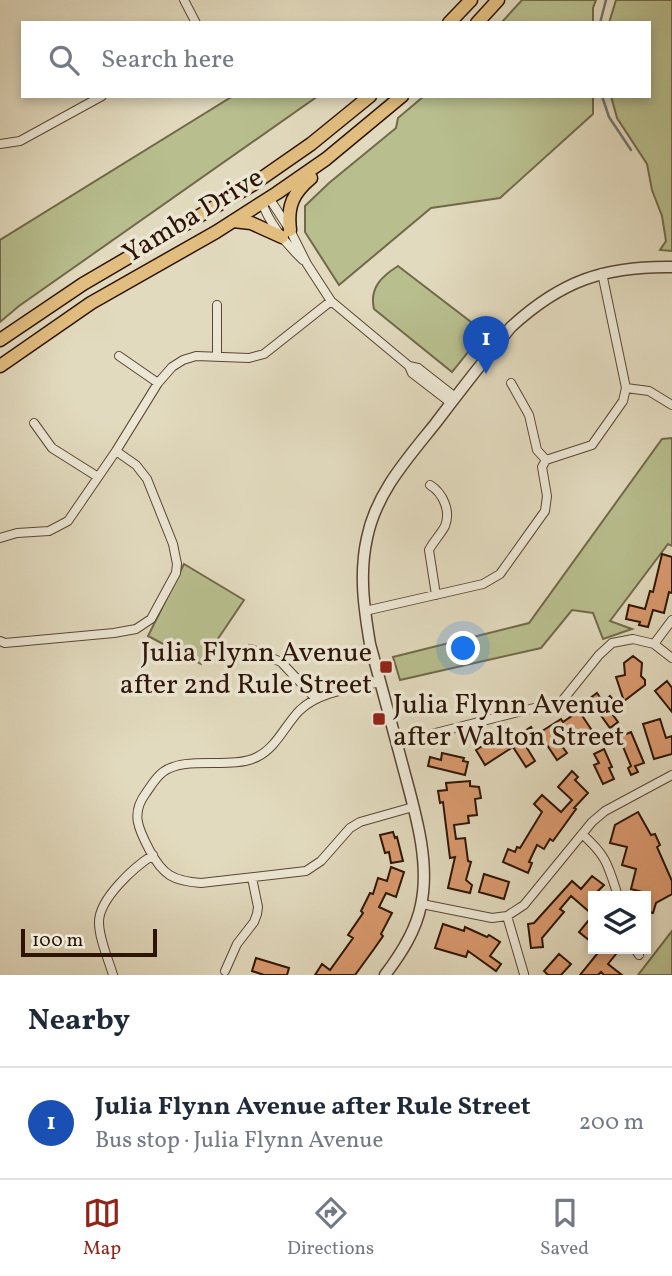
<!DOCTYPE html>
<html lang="en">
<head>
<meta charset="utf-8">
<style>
	:root { --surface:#fff; --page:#f2f2f3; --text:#1f2937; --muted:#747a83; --line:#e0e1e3; --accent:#8f2418 }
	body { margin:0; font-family:Vollkorn,serif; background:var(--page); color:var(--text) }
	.controls { position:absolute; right:21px; bottom:21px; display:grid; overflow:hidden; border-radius:0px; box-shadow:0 4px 10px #0003 }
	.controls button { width:63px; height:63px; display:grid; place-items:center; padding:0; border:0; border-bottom:2px solid var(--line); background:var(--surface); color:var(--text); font:35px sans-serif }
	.scale { position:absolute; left:21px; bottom:18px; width:136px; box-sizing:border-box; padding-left:7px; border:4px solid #2d1405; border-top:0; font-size:19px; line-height:24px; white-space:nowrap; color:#2d1405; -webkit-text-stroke:5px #ece7d5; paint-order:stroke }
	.you { position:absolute; left:464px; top:649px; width:24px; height:24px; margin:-18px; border:5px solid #fff; border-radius:50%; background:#1a73e8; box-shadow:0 0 0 10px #1a73e833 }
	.badge { display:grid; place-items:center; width:46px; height:46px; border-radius:50%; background:var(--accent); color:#fff; font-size:23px; font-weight:700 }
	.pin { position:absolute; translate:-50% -58px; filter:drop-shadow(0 2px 4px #0008) }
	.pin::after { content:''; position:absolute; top:37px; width:24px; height:21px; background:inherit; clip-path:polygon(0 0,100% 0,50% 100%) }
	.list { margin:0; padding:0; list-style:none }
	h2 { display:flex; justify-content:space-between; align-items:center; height:91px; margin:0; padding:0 28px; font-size:30px }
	h2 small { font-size:23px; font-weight:400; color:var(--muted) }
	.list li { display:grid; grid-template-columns:46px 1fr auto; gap:21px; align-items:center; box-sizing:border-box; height:112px; padding:0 28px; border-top:2px solid var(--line) }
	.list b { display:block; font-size:26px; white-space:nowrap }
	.list p { margin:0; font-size:23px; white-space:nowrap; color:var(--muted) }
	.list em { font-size:23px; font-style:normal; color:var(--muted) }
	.icon { flex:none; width:38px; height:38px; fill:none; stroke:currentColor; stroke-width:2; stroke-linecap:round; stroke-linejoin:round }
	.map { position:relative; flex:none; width:672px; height:975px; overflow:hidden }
	.search { position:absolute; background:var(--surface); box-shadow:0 4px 10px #0003; left:21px; right:21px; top:21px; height:77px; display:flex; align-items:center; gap:18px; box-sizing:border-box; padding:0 24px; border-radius:0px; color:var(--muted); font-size:26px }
	.sheet { height:203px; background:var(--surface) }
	nav { display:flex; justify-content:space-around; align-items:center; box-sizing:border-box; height:98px; border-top:2px solid var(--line); background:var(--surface); font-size:19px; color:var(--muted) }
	nav a { display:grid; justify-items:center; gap:4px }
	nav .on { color:var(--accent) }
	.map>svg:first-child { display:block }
	.green { fill:#b8be8e; stroke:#72694a; stroke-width:2 }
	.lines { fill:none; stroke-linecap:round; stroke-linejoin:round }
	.stream { stroke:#6f7673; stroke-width:2.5 }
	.building { fill:#da9a6f; stroke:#2d1405; stroke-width:2 }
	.minor-casing { stroke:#5a4633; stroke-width:10 }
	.tertiary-casing { stroke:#5a4633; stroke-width:13 }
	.primary-casing { stroke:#2d1405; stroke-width:15 }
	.minor { stroke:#ece7d5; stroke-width:8 }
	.tertiary { stroke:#ece7d5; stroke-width:10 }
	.primary { stroke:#e1bd7f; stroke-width:12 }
	.poi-dot { fill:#8f2418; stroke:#ece7d5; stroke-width:2.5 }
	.labels { text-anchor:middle; stroke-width:7; stroke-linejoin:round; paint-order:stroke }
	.street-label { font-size:28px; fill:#2d1405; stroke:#ece7d5 }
	.poi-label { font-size:28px; fill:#2d1405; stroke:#ece7d5; text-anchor:end }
</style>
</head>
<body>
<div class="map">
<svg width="672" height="975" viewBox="0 0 672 975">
	<rect width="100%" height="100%" fill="#e2dabe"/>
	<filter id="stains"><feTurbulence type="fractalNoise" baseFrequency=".00286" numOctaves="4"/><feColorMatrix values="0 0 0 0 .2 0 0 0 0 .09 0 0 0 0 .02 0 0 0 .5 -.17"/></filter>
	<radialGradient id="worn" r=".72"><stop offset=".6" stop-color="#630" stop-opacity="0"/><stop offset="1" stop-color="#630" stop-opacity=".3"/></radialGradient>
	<path class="green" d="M 522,0 L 596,0 L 593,8 L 593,23 L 501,23 Z
		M 616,0 L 672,0 L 672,251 L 660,250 L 666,241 L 662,216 L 652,190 L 647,164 L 617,118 L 611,96 L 649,96 L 649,23 L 609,23 Z
		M 233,96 L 318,96 L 19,306 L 0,322 L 0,240 Z
		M 424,96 L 593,96 L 593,114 L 500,198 L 431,208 L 339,285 L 305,232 L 305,206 L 329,183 L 396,128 L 398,118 Z
		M 398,266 L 484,332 L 452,372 L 374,309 C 369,288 382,276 398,266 Z
		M 672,438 L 672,546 L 668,544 L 610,621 L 632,629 L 603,639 L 593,613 L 572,610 L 541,648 L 400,680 L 393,657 L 529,623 L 662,439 Z
		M 184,564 L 244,600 L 201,664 L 148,636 Z
		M 672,931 L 672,975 L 638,975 Z"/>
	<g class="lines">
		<path class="stream" d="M 600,23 L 606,0
			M 602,96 L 609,117 L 631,150"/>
	</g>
	<path class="building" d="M 662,554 L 672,557 L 672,593 L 669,592 L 664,613 L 653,610 L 648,627 L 639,625 L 640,622 L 626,619 L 629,605 L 645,609 L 650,591 L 653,592 Z
		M 633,656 L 642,663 L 641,676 L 645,680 L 645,685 L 624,701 L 616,677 L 625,675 L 624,663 Z
		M 667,681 L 672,688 L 672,712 L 655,691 Z
		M 597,693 L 603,702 L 610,696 L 618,706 L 610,711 L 618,722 L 610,728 L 589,699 Z
		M 579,711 L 597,738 L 585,745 L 576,731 L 559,742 L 567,753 L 557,760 L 539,733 L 561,719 L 563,722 Z
		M 660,719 L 666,738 L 672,736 L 672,754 L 654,759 L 643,724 Z
		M 531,727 L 539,740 L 527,748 L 535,761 L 526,767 L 513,747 L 485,765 L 476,750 L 501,734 L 507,743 Z
		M 631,732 L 644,763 L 635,766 L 638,772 L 631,775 L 628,768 L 631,766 L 619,737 Z
		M 604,749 L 612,767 L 609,768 L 614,779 L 603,784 L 594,765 L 599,763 L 594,754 Z
		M 442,753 L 464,758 L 463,761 L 468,762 L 465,775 L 428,766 L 430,757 L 441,760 Z
		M 572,771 L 578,777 L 575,780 L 588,793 L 574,808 L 576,809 L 553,841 L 550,839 L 544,849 L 537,845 L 529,862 L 532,863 L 528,873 L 503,862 L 508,849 L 515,852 L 517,847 L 520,848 L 542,812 L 534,804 L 542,795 L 561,812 L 572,800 L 558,787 Z
		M 470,781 L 470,786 L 479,787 L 481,798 L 475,799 L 477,815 L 468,816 L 469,823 L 454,825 L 456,839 L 465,838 L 468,861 L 471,862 L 466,880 L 472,885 L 470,893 L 448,888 L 455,857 L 450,858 L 443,802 L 440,803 L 438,791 L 447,790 L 446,783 Z
		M 638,812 L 651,835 L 655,834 L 660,845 L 657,847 L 672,881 L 672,894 L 656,903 L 653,913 L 646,911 L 646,893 L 631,889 L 636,869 L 622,865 L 627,847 L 610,843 L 615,825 Z
		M 393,832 L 395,838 L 397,837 L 403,861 L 391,863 L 389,852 L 385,853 L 380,835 Z
		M 391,867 L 404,872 L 396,897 L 386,893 L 379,907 L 392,913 L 381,934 L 383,936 L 374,949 L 355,975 L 315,975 L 322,964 L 330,970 L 353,938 L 348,935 L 363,913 L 361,911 L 370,893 L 373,894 L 378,878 L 387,881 Z
		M 484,874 L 509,882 L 504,899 L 479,892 Z
		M 592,876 L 604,885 L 593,896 L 593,936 L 590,941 L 579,932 L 593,915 L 571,896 L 560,909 L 564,912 L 542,938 L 543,947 L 531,948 L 528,924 L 534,923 L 572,881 L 581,889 Z
		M 443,924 L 464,931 L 465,927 L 487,937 L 489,935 L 500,942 L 490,956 L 501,964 L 496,971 L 468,951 L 466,957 L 435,948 Z
		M 601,949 L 609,949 L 616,954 L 608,964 L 622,975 L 604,975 L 601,972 L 598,975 L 580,975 Z
		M 559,954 L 571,964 L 561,975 L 548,975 L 544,971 Z
		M 256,958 L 289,968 L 287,975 L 264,975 L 252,971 Z"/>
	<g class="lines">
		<defs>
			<path id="minor" d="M 184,0 L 196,23
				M 0,144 L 20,141 L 102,96
				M 269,198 L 290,230 L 307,264 L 331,301 L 409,366 L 412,373 L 451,403
				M 262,203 C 270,224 286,244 303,260
				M 217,355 L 217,305
				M 119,356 L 158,383
				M 409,366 L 418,368 L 455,397
				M 511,383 L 529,415 L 537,450 L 546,460
				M 626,388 L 649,391 L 672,405
				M 34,423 L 52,448 L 98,477
				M 430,485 C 443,493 451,511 445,526 C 441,534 433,542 429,550 L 436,595
				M 0,538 L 17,533 L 49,531 L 68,521 L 116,451 L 158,383 L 172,367 L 183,360 L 196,356 L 249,358 L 264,354 L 331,301
				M 365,611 L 483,584 L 500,574 L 545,511 L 547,496 L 542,467 L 546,460 L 592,445 L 623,401 L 626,388 L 602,273
				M 0,641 L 5,643 L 114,633 L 136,629 L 151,619 L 176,573 L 177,564 L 173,544 L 147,479 L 136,465 L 116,451
				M 654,644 L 672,620
				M 251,649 L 281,662 L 316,699
				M 380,682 C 355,688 320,691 300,710 C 285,725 277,747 257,757 C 231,770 186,755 163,772 C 156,777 151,786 146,793 C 130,814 139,830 150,851 C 163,875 173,881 201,883 L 306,871 L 321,861 L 350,828 L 360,822 L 413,807
				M 396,743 L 562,701 L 599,655 L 612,643 L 633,639 L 654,644 L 672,658
				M 582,834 C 607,856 608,865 618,896
				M 422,904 L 492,918 L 507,916 L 524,905 L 592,822 L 605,811 L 672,775
				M 507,916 L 524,974
				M 635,949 L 639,955
				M 225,971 L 237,944 L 254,922 L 257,914 L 258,907 L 252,878
				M 113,975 C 108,958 99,939 99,922 C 99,899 134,867 153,855"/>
			<path id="tertiary" d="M 385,975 C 401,954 416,931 421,905 C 431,859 413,806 402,763 C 391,723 381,684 370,644 C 364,608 359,574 367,538 C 376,493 407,459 435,424 C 460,391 485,359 511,327 C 561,281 604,266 672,267"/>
			<path id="primary" d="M 449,23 L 471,0
				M 477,23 L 498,0
				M 233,221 L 251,223 L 282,237
				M 290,230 C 287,206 293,193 311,178
				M 0,340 L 83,284 L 252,185 L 311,144 L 370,96
				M 0,366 L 91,303 L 216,232 L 277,193 L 326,159 L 402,96"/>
		</defs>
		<use href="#minor" class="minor-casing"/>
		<use href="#tertiary" class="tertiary-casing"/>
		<use href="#primary" class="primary-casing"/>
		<use href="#minor" class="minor"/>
		<use href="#tertiary" class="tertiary"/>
		<use href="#primary" class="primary"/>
	</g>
	<g class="poi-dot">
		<rect x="379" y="660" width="14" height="14" rx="3.5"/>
		<rect x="372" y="712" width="14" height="14" rx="3.5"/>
	</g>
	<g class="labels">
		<g class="street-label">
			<text transform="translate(192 214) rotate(-31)" y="10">Yamba Drive</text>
		</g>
		<g class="poi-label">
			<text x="372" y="661">Julia Flynn Avenue<tspan x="372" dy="32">after 2nd Rule Street</tspan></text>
			<text x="393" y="713" text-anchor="start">Julia Flynn Avenue<tspan x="393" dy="32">after Walton Street</tspan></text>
		</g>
	</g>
	<rect width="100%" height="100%" filter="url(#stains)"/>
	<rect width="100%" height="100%" fill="url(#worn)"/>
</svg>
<div class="controls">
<button><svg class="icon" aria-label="layers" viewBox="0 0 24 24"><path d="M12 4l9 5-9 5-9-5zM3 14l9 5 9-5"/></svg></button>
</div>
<div class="scale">100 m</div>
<div class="you"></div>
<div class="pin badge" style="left:486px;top:374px;background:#1a4fb4">1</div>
<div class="search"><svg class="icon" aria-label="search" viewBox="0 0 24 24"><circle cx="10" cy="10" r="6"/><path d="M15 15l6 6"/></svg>Search here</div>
</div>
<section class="sheet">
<h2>Nearby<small></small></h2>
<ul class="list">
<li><span class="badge" style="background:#1a4fb4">1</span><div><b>Julia Flynn Avenue after Rule Street</b><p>Bus stop · Julia Flynn Avenue</p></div><em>200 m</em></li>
</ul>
</section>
<nav>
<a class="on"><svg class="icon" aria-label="map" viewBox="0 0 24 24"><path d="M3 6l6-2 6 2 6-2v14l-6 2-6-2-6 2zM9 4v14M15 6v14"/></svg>Map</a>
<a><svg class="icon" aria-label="directions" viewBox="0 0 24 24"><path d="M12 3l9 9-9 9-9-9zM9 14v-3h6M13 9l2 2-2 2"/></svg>Directions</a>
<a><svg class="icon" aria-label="saved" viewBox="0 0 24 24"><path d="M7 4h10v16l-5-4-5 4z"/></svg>Saved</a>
</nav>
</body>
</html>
